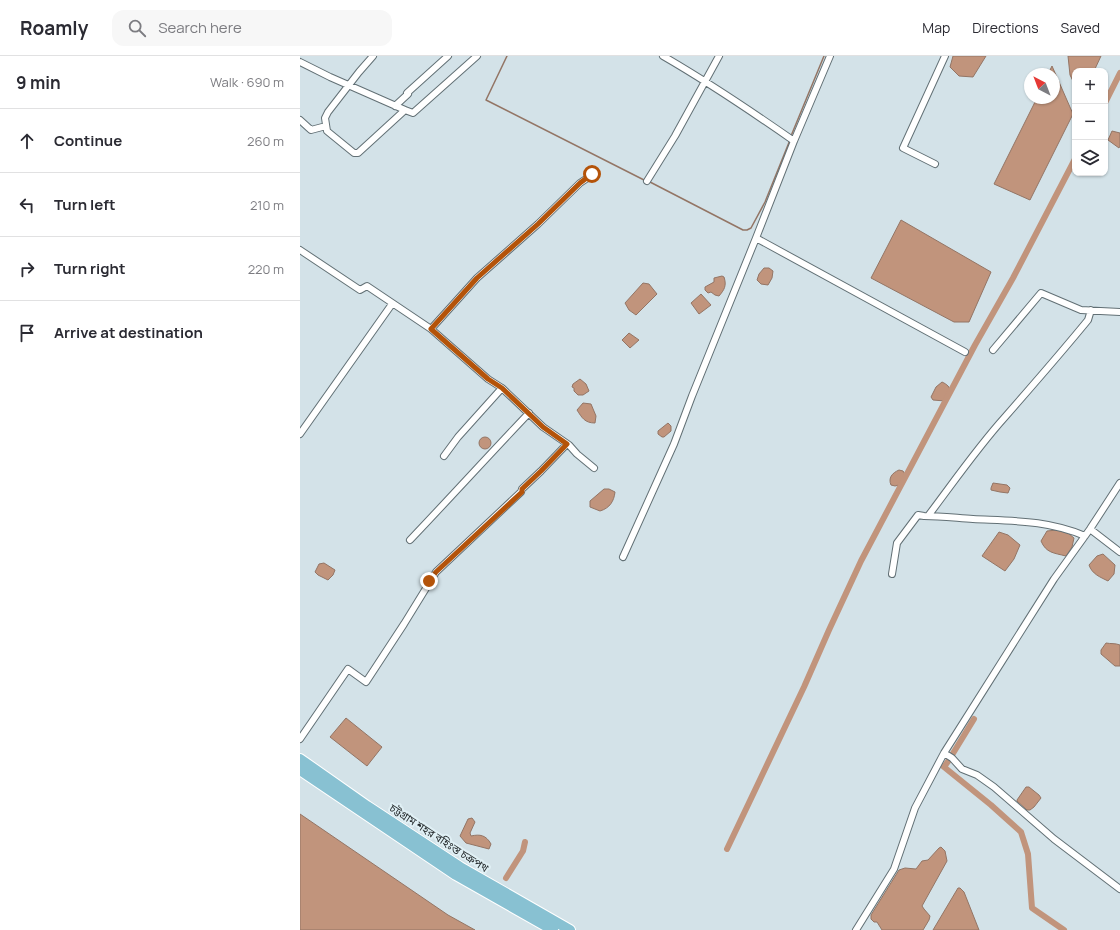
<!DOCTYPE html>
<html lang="en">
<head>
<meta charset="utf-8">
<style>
	:root { --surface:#fff; --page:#f7f7f7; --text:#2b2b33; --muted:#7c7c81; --line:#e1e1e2 }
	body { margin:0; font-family:Manrope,"Noto Sans Bengali",sans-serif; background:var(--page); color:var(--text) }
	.controls { position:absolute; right:12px; top:12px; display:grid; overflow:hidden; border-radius:8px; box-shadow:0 1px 3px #0004 }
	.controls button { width:36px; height:36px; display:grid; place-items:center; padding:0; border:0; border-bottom:1px solid var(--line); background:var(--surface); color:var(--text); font:20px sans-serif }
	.compass { position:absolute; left:724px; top:12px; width:36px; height:36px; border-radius:50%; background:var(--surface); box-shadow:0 1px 3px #0004; rotate:318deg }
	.stop { position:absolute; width:12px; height:12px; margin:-9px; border:3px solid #b45309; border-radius:50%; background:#fff }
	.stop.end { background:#b45309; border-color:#fff; box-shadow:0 1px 4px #0008 }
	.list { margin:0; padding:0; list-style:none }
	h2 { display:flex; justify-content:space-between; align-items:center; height:52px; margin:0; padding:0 16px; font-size:17px }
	h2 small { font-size:13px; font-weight:400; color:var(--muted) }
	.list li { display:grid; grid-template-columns:26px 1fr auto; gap:12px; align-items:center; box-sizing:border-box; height:64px; padding:0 16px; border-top:1px solid var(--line) }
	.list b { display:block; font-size:15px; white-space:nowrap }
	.list em { font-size:13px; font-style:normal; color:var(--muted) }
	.icon { flex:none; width:22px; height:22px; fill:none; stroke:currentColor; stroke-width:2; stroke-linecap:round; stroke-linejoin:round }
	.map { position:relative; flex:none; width:820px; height:874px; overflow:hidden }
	header { display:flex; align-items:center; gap:24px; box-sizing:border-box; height:56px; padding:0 20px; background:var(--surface); border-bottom:1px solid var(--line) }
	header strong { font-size:19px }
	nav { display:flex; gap:22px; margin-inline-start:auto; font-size:14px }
	.search { width:280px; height:36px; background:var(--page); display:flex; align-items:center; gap:10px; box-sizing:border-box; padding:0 14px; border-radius:12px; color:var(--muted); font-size:15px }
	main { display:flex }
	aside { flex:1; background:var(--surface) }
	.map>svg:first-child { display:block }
	.water { fill:#c1947c; stroke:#937565 }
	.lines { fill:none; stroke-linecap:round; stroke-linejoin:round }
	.stream { stroke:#937565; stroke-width:1.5 }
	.canal { stroke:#c1947c; stroke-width:6 }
	.street-casing { stroke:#627075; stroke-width:8 }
	.primary-casing { stroke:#fff; stroke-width:12 }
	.street { stroke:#fff; stroke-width:6 }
	.primary { stroke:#88c1d2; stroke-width:10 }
	.route { stroke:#b45309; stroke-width:5 }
	.labels { text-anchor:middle; stroke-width:4; stroke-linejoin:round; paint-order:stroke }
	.street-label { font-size:11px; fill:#272d2f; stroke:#e0f0f5 }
</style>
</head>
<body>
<header>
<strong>Roamly</strong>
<div class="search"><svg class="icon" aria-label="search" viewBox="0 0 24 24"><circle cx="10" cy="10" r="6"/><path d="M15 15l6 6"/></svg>Search here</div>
<nav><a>Map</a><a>Directions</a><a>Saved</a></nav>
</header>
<main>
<aside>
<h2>9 min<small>Walk · 690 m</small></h2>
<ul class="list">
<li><svg class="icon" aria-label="ahead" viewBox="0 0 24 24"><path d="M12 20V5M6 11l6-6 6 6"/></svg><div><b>Continue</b></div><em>260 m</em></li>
<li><svg class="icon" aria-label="left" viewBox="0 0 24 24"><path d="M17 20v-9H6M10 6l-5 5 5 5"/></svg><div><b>Turn left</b></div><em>210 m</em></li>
<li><svg class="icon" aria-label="right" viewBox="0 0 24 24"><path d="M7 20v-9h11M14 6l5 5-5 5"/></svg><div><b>Turn right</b></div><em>220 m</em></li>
<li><svg class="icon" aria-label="arrive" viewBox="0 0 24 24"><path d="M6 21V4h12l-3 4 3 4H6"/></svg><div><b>Arrive at destination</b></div></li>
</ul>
</aside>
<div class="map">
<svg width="820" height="874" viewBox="0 0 820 874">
	<rect width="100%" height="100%" fill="#d3e2e8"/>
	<path class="water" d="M 653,0 L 686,0 L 673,21 L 659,20 L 650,11 Z
		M 768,0 L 801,0 L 794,15 L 775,15 L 775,29 L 770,19 Z
		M 752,10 L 773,58 L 730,144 L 694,128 L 737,42 L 754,42 L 754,18 L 748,18 Z
		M 812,75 L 820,77 L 820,90 L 819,92 L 808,84 Z
		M 601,164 L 691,216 L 669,266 L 654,266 L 571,222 Z
		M 464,212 L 469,212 L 473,215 L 472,222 L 468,229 L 461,228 L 457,224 L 459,218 Z
		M 422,220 L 424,221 C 427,230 424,234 419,240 L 415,239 L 411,236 L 408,237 L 405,234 L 405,231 L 414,226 L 414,222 Z
		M 343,227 L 349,228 L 357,238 L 336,259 L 329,254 L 325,247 Z
		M 401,238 L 411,249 L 399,258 L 391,247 Z
		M 329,277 L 339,284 L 330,292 L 322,284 Z
		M 280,323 L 286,328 L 289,335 L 283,339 L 278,339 L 274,335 L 274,332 L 272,331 L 273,328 Z
		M 642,326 C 653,331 651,337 645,345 L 633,344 L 631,341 L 636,331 Z
		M 283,347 L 291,348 L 296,360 L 295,367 C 285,367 282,362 277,354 Z
		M 368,367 L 371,370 L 371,375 L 364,381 L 362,381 L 358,378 L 358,375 Z
		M179 387a6 6 0 1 1 12 0a6 6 0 1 1-12 0Z
		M 599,414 L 603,415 L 605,418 L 599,429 L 595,430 L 591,429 C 588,422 592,417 599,414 Z
		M 693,427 L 707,429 L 710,432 L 708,437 L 700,436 L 691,434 L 691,432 Z
		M 304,433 L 309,433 L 315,436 C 314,445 310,452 300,455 L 290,451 L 290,445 Z
		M 757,474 L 768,477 L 774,482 L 772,491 L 766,500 C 754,497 746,497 741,485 L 747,475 Z
		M 699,476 L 708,479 L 720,489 L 714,503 L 705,515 L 682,500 Z
		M 803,498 L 815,509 L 814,518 L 808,525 C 800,521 792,518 789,509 L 797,500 Z
		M 24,507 L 35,514 L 33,519 L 28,524 L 18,519 L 15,516 L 19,508 Z
		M 806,587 C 811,588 815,587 820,589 L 820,610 L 815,610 L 801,598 L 801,594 Z
		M 46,662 L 82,691 L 67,710 L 30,681 Z
		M 726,731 L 729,731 L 739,739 L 741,742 L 734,751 L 730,754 L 727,754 L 717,745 L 717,744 Z
		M 0,758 L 148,859 L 175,874 L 0,874 Z
		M 172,762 L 175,766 L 170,777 L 171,780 C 180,778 186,779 191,788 L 189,793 L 166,787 L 160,780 L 168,763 Z
		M 641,791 L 645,795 L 647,805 L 622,850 L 624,853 L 630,860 L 629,864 L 623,874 L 582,874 L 577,866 L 574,866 L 571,863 L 571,859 L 599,814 L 605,812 L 616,813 L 622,805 L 628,804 L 639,792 Z
		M 658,832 L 660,832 L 664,836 L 679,874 L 633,874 L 655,837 Z"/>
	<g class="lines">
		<path class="stream" d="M 207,0 L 186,44 L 346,125
			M 491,80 L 524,0
			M 350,126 L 443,174 L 447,174 L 451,172 L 465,146 L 490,84"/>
		<path class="canal" d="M 805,47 L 820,17
			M 652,699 L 674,663
			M 649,704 L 644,711 L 691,749 L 721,776 L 728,798 L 732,852 L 764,874
			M 427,793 L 504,631 L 529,574 L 561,505 L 675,289 L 713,222 L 775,103
			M 206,822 L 223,795 L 225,786"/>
		<defs>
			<path id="street" d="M 73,0 L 59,16 L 28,56 L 25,62 L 27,75 L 54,97 L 58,97 L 105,54 L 113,57 L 177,0
				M 363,0 C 408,26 451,55 494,85
				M 0,6 L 30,21 L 105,54
				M 95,50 L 108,38 L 107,37 L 148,0
				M 0,64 L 11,74 L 26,70
				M 635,108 L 603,92 L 645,0
				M 347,125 L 375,80 L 419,0
				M 456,182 L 665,296
				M 0,194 L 60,234 L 67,230 L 131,273 L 188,323 L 202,332 L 243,371 L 269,389 L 277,398 L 294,412
				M 131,273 L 177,222 L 238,168 L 280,127 L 292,119
				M 693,294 L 741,237 L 781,254 L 820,256
				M 0,378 L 92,248
				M 144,400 L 158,381 L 202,332
				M 628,460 C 653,427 677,392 705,361 C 733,329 761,297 788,264 L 791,254
				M 790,473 L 820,496
				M 110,484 C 150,442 189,399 229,357
				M 323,501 L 374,388 L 392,340 L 456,182 L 494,85 L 530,0
				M 592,518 L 597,487 L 618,459 L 624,460 C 640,460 657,462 673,463 C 712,465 748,464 785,480
				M 0,683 L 48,613 L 66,626 L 104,568 L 136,516 L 221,436 L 222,433 L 241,415 L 267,388
				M 644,697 L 652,702 L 662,713 L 677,719 L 694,731 L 754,783 L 820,833
				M 556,874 L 594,813 L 615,752 L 644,697 L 754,523 L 790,473 L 820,427"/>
			<path id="primary" d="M 0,703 L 67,750 L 160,811 L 270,874
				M 0,714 L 156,819 L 253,874"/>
		</defs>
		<use href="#street" class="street-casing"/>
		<use href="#primary" class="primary-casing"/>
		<use href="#street" class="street"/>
		<use href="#primary" class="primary"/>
	</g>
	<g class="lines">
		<path class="route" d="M 129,525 L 136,516 L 222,436 L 222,433 L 241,415 L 267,388 L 243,371 L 202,332 L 188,323 L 131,273 L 177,222 L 238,168 L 280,127 L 292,118"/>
	</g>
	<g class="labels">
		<g class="street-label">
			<text transform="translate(139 782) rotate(33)" y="4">চট্টগ্রাম শহর বহিঃস্ত চক্রপথ</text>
		</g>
	</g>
</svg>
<div class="controls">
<button>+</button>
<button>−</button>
<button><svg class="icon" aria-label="layers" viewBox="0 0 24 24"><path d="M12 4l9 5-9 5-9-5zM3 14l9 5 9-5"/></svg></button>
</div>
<svg class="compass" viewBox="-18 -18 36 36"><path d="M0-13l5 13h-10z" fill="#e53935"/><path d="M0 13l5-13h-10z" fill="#7c7c81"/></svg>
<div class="stop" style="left:292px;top:118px"></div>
<div class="stop end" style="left:129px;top:525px"></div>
</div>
</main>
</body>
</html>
